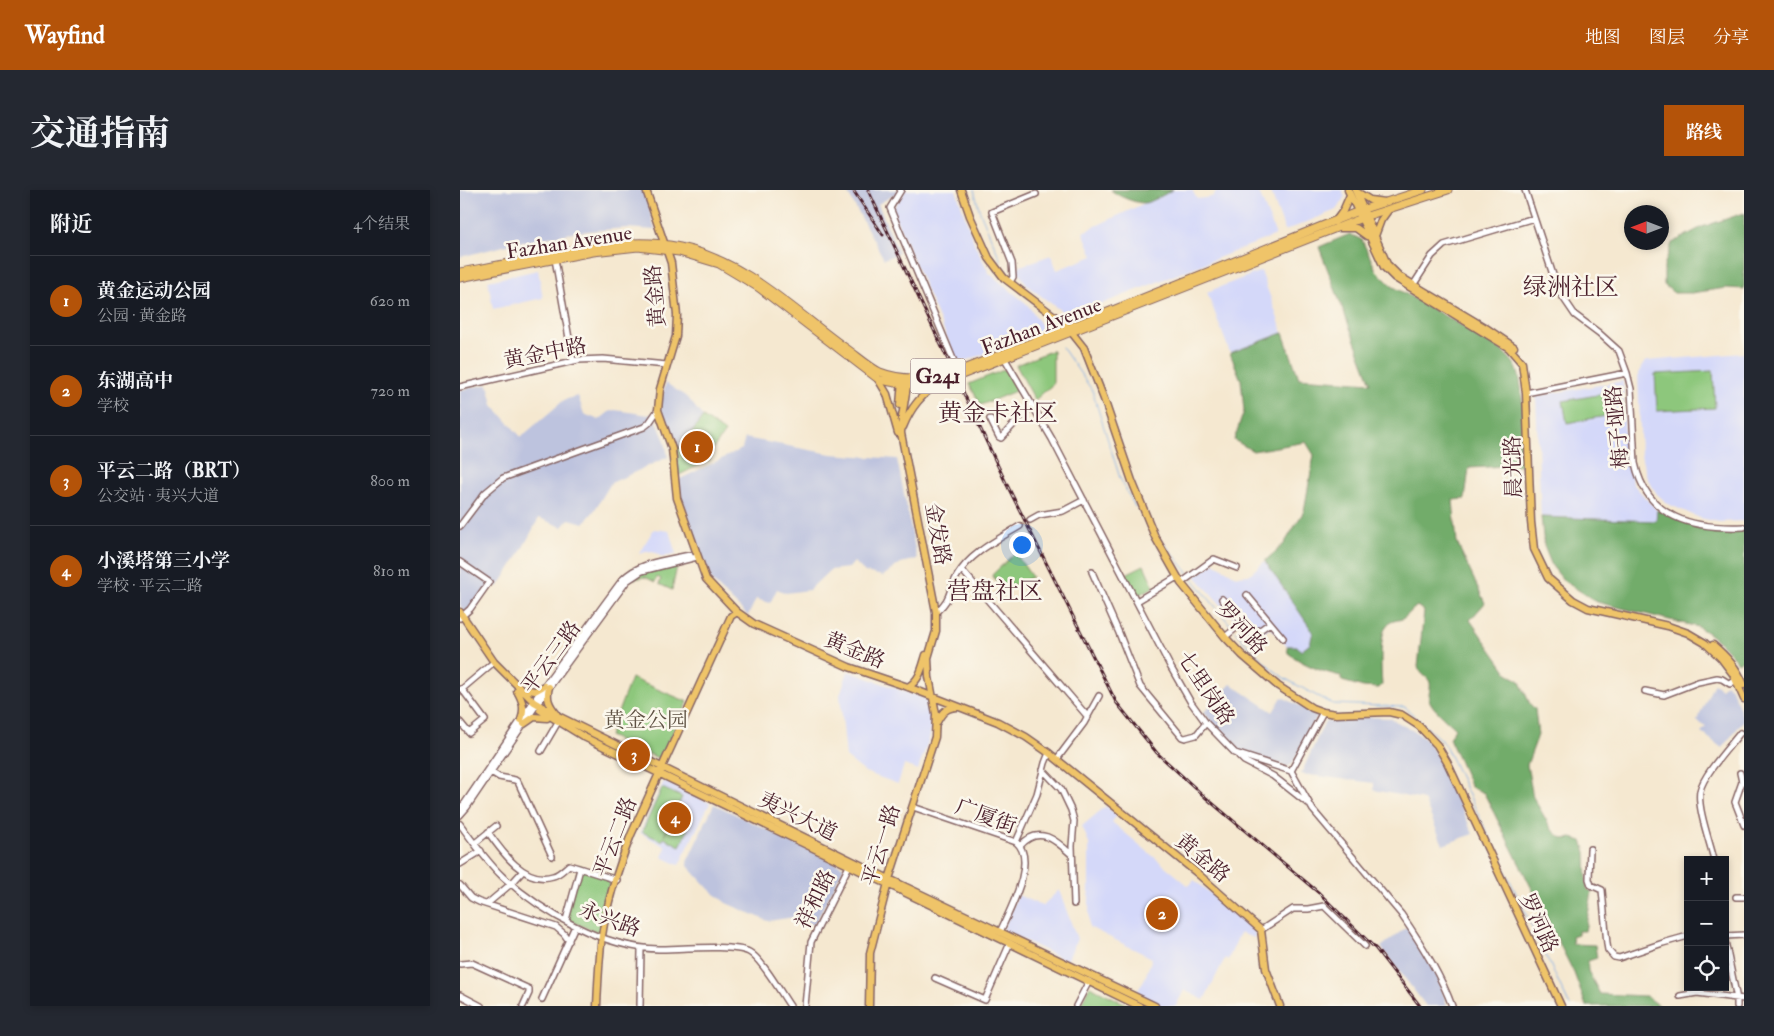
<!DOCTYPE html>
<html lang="zh">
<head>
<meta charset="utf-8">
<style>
	:root { --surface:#171b24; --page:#242831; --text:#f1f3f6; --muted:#9ea1a6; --line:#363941; --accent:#b45309 }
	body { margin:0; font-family:"IM FELL Double Pica","Noto Serif SC",serif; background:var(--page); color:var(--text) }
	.controls { position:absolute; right:15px; bottom:15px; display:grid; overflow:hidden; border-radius:0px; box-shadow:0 2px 8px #0003 }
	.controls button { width:45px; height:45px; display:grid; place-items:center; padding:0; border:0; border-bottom:1px solid var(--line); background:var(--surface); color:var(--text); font:25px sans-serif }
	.compass { position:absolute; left:1164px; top:15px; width:45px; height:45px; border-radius:50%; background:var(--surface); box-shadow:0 2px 8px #0003; rotate:270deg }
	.you { position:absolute; left:561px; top:354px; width:18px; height:18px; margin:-12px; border:4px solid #fff; border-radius:50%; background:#1a73e8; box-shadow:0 0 0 8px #1a73e833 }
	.badge { display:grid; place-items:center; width:32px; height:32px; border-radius:50%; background:var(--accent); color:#fff; font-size:16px; font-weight:700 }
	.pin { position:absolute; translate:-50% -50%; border:2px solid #fff; box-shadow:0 1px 5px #0006 }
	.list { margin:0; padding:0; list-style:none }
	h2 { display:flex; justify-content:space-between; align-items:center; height:65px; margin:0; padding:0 20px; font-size:21px }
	h2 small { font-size:16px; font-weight:400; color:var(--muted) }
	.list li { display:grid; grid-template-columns:32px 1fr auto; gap:15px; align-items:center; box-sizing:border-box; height:90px; padding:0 20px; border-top:1px solid var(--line) }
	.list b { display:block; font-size:19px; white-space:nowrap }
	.list p { margin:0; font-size:16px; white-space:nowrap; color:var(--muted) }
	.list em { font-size:16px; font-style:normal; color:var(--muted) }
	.icon { flex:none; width:28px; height:28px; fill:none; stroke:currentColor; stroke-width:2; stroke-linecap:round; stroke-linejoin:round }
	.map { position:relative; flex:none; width:1284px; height:816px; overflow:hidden; border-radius:0px }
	header { display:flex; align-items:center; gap:30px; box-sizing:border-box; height:70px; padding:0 25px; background:var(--accent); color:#fff }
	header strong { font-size:24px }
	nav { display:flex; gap:28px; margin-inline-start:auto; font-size:18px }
	.intro { display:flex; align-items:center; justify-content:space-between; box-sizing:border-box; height:120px; padding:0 30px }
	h1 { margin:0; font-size:35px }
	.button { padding:12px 22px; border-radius:0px; background:var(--accent); color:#fff; font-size:18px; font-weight:700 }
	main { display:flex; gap:30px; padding:0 30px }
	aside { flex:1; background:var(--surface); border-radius:0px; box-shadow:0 2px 8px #0003 }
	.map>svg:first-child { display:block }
	.built { fill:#d4d8f9 }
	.industrial { fill:#bdc3de }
	.green { fill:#8dc77b; stroke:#6c7353 }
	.forest { fill:#72ac6b; stroke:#5e664b }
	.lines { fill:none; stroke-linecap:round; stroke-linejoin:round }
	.stream { stroke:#7aaae4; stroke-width:1 }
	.minor-tunnel { stroke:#d3c0af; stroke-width:5; stroke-dasharray:5 2.5; stroke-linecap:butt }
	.minor-casing { stroke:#866565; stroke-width:8 }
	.major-casing { stroke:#866565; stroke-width:9 }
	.highway-casing { stroke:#866565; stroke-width:9 }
	.minor { stroke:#fff; stroke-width:5 }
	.major { stroke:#efc469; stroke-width:6 }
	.highway { stroke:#efc469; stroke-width:7 }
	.rail-casing { stroke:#4a1f2b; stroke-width:3 }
	.rail { stroke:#fbf7ec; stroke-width:1; stroke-dasharray:4; stroke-linecap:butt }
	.labels { text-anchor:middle; stroke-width:5; stroke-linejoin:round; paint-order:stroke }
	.shield { fill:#fbf7ec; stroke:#7f6065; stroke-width:1 }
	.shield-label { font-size:20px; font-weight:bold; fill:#4a1f2b }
	.street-label { font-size:21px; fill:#4a1f2b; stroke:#fbf7ec }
	.park-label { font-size:21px; fill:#5e5143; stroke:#fbf7ec }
	.quarter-label { font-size:24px; fill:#4a1f2b; stroke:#fbf7ec }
</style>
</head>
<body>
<header>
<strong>Wayfind</strong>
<nav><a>地图</a><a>图层</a><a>分享</a></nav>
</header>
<div class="intro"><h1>交通指南</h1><a class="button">路线</a></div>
<main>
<aside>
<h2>附近<small>4个结果</small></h2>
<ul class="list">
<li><span class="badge">1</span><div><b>黄金运动公园</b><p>公园 · 黄金路</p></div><em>620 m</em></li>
<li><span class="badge">2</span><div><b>东湖高中</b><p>学校</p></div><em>720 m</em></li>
<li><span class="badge">3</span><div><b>平云二路（BRT）</b><p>公交站 · 夷兴大道</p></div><em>800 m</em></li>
<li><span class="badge">4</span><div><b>小溪塔第三小学</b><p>学校 · 平云二路</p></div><em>810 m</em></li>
</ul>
</aside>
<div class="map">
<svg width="1284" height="816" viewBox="0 0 1284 816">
	<rect width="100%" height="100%" fill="#fbf7ec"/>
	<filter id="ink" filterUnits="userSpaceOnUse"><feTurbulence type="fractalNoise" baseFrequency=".02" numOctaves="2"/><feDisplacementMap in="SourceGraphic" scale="10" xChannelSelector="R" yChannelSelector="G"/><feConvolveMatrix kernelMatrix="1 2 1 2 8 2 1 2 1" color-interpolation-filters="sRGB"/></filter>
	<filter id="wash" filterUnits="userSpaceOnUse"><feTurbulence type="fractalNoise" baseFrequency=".0096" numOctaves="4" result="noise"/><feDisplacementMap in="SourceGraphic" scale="20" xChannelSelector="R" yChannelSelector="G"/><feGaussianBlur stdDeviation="1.12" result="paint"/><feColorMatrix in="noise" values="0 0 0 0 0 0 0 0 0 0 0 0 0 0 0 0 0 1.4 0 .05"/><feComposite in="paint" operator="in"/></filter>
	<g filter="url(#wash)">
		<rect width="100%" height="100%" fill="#f5e8d0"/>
		<path class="built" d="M 444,0 L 496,0 L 514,53 L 529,83 L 567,114 L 587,143 L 498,173 L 432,20 L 444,3 Z
			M 713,0 L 732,0 L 737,9 L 752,7 L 758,0 L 798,0 L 816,45 L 609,127 L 568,96 L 555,78 L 591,65 L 597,80 L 633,66 L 623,42 Z
			M 810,0 L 882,0 L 885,7 L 876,20 L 825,41 Z
			M 78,80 L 83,108 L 33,119 L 28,91 Z
			M 801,81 L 823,143 L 770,163 L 747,102 Z
			M 1284,163 L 1284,331 L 1259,332 L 1240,328 L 1208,314 L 1197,304 L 1187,288 L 1181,266 L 1178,183 L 1186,171 Z
			M 1163,191 L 1165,254 L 1173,294 L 1197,320 L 1196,331 L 1081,327 L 1076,206 Z
			M 194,339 L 209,341 L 216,364 L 202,367 L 193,361 L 179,363 Z
			M 805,371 L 853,442 L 850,454 L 841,462 L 837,456 L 827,456 L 810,437 L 793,450 L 735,386 L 754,373 L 776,386 L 789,385 Z
			M 388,481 L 468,510 L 471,532 L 470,546 L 458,580 L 444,575 L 438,594 L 405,582 L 386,567 L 380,505 Z
			M 204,591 L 250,613 L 219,675 L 202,667 L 206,657 L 180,643 Z
			M 646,616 L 657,625 L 652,632 L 729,696 L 734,690 L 792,738 L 796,745 L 794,748 L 780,743 L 768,770 L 765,768 L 744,810 L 724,800 L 716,816 L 701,816 L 676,804 L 685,788 L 692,768 L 629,737 L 629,653 L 622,636 Z
			M 599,700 L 617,749 L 607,771 L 543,740 L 558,705 L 582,716 Z"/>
		<path class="industrial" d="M 0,0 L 184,0 L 195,40 L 167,38 L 116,42 L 48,55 L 0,67 Z
			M 386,0 L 438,0 L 439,2 L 418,14 L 439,63 L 424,69 Z
			M 206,193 L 228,208 L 243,227 L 223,255 L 214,261 L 201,221 L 201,210 Z
			M 28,194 L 33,215 L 61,247 L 104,210 L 118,206 L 124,224 L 139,230 L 149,222 L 155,220 L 189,225 L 193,223 L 205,251 L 208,267 L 151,293 L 134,321 L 124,333 L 109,329 L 102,337 L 79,328 L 60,363 L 38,397 L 33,394 L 7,428 L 0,415 L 0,200 Z
			M 285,248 L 371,264 L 437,269 L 457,369 L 441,373 L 423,386 L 405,382 L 394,372 L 389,378 L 370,380 L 349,400 L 326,403 L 317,399 L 310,413 L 296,409 L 288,426 L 248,387 L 220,303 L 218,290 L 282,259 Z
			M 1254,493 L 1261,499 L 1266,494 L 1272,499 L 1284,530 L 1262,558 L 1241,542 L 1246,537 L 1237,531 Z
			M 771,494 L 813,522 L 822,507 L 858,525 L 832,574 L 827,577 L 779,562 L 767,553 L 744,522 Z
			M 908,527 L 930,528 L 964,547 L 982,573 L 1013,644 L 983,655 L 964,610 L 914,600 L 914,593 L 841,584 L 865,531 Z
			M 254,614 L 384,677 L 354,735 L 335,727 L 308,731 L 266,713 L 249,699 L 228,676 L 227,672 Z
			M 948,736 L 972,776 L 980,791 L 987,816 L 966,816 L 921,757 Z"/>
		<path class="green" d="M 593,160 L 593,194 L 575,210 L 556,175 Z
			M 546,179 L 558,200 L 521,215 L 509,194 Z
			M 1253,181 L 1255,218 L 1197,221 L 1195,184 Z
			M 1143,204 L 1146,226 L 1107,233 L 1103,211 Z
			M 243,227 L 265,242 L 253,259 L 250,270 L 217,286 L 214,261 L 223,255 Z
			M 555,363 L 572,387 L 543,400 L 532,385 Z
			M 684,375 L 694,397 L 676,406 L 666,384 Z
			M 217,376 L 212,400 L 199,394 L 201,389 L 197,387 L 195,392 L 185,387 L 174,389 L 183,383 Z
			M 171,488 L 228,512 L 200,569 L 149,546 Z
			M 202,598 L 222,607 L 204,646 L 212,632 L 228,640 L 220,656 L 204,648 L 202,651 L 182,642 Z
			M 119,675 L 152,686 L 144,716 L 140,743 L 117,734 L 105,727 Z
			M 630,796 L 670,816 L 620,816 Z"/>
		<path class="forest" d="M 651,0 L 713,0 C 706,3 691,13 684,13 C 675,13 657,6 651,0 Z
			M 1284,23 L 1284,99 L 1266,98 L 1232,103 L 1214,103 L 1204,95 L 1204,76 L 1212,53 L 1242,37 Z
			M 890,44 L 902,50 L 916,80 L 932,96 L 1034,154 C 1042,161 1051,168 1056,177 C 1065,194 1063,253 1064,275 L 1009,278 L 1005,309 L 993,310 L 997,353 L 1025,413 L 1010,430 L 1049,485 L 1059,490 L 1070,514 L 1075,519 L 1078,545 L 1067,575 L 1073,607 L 1092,640 L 1103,649 L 1112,648 L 1122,651 L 1126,662 L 1127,699 L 1132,702 L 1125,741 L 1118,741 L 1118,744 L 1112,746 L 1113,754 L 1135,755 L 1137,768 L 1128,771 L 1128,781 L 1140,804 L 1186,806 L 1200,816 L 1126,816 L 1114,783 L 1024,603 L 1011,597 L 989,548 L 995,538 C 988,531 971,518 969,509 C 968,503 973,494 968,489 C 963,484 962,485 958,477 L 964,421 L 957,416 C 951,420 948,426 942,429 C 936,431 932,430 927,435 C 919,445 921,481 922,495 L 919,498 L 903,497 L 882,491 L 881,486 C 862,482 844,475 828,463 L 827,456 L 837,456 L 841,461 L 850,454 L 853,442 L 805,371 L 824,354 L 844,321 L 854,265 L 846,252 L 793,261 L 774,250 L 784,221 L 781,190 L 770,163 L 823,143 L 839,188 L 911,193 L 859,57 Z
			M 1197,320 L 1227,333 L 1255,341 L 1284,340 L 1284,469 L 1278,473 C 1266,458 1255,446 1238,437 L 1137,412 L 1104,391 L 1092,376 L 1084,356 L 1081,327 L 1196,331 Z"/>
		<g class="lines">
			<path class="stream" d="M 514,0 L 520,22 L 541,71
				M 577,117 L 588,130
				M 602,157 L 632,200 L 660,288 L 675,317
				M 704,353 L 730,385
				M 732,388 L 773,438
				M 775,441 L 788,456 L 811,478 L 824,488 L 857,506 L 873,514 L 945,517 L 984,553 L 1110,816"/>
		</g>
	</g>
	<g filter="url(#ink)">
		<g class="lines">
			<path class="minor-tunnel" d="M 560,336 L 570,330"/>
			<defs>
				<path id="minor" d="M 441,0 L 430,18 L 498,181
					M 1065,0 L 1098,100 L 1115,125 L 1139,143 L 1159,161 L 1167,183 L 1171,199 L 1175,273 C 1187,329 1233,339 1284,337
					M 95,69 L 113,171
					M 550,92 L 553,87 L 552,73 L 532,22 L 576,4
					M 952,97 L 972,66 L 984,55 L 1074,28
					M 545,169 L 592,249 L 710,476 L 730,511 L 746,533 L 775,563 L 831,581 L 853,620 L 941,724 C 961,753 980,783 992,816
					M 0,197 L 118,170 L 143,169 L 207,175
					M 1066,203 L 1167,183
					M 530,229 L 539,247 L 541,248 L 572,215
					M 570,330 L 579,325 L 603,321 L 624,310
					M 0,336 L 25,303 L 43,288 L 184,237 L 189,233 L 198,220
					M 0,372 L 29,392 L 10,419 L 0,428
					M 502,380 L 628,527
					M 632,382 L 659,443 L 680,496 L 722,547 L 725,548 L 736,545 L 746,533
					M 721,393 L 754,369 L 777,378
					M 787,405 L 823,448
					M 762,409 L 793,445 L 810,433
					M 677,411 L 717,387
					M 476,422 C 492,409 488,401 497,386 C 510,363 539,349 560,336
					M 765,447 L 782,433
					M 0,499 L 2,499 L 25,530 L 9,543 L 0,532
					M 2,499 L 34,472
					M 1185,501 L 1204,505 L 1238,492 L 1257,488 L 1262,489 L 1270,494 L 1276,490
					M 81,561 L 98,532
					M 779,566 L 784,571 L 813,586 L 846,612
					M 597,569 L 624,533 L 639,506
					M 583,580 L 601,599 L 611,620 L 614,631 L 612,656 L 614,714
					M 831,581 L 863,522
					M 31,582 L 39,587 L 55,590 L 58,592 L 92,666
					M 1280,583 L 1282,592 L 1275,612 L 1284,635
					M 453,617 L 556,652 C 578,670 549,721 540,742
					M 0,618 L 5,613 L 84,496 L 162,390 C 179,372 207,370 230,365
					M 0,625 L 7,617 L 77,514 L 167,391 L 182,381 L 237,367
					M 0,634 C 13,652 27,672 43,687 C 83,723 144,758 198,759 C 219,759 273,754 289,762 C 302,769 321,803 330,816
					M 28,642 C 42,662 65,695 93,686 C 99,685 104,679 109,675 L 157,690
					M 556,652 L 577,604 L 585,573 L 589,563
					M 15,653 L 36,636
					M 560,656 C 579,634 597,651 612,665
					M 1130,659 L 1129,689 L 1131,695 L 1142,700 L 1147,754 L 1148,760 L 1154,767 L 1159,768 L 1203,753 L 1228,746
					M 1254,670 C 1250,652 1237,618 1240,601 C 1243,585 1270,556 1280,543
					M 0,674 L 21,661
					M 0,695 L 11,708 L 19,712 L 96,737 L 104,744 L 109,751
					M 1276,707 L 1284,707
					M 27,714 L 52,693 L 63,681
					M 106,730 L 120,679
					M 801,740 L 833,719 L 848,719 L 864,716 L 905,756
					M 1265,746 L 1284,745
					M 1265,751 L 1277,809 L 1277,816
					M 0,774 L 12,773 L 69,799 L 69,803 L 63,816
					M 475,788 L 525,810 L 550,753
					M 0,805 L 21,816
					M 1220,806 L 1237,803 L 1284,809
					M 82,809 L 115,736
					M 180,816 L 181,758
					M 345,816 L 351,752 L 389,676
					M 616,816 L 629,791"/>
				<path id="major" d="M 186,0 L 211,73 L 217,125 L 216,146 L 200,199 L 198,220 L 212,259 L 217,308 L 246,389 L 277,422 L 294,434 L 389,477 L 448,497 L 538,532 L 566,547 L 589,563 L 737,683 L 801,740 L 806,779 L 820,816
					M 501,0 L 510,26 L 529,68 L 544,88 L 605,134 L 624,158 L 644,209 L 672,291 L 695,347 L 721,393 L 765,447 L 782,465 L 818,496 L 852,518 L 863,522 L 876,524 L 929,522 L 942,525 L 959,536 L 977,555 L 987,572 L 1101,816
					M 888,0 L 924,77 L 935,88 L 1049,158 L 1062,173 L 1066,203 L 1071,332 L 1074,359 L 1088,388 L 1113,410 L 1128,418 L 1208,436 L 1228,443 L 1245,453 L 1261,468 L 1273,484 L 1284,509
					M 895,0 L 927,74 L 939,86 L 1026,138 L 1054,157
					M 897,2 L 910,10 L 925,12
					M 875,32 L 883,21 L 890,5
					M 880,38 L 896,38 L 907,46
					M 915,46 L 921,30 L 929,19
					M 418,189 L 427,204 L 438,243
					M 440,215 L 442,190
					M 443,237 C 451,217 462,204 480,192
					M 0,422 L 34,472 L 74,512 L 100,527 L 427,688 L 695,816
					M 1253,455 C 1267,467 1277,478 1284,495
					M 89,497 C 86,508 89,515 96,523
					M 448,497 C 460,490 462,478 466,465
					M 62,499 L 75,501 L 84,496
					M 57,501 C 63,511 65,519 61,530
					M 80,520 L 124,547 L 679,816
					M 477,532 C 482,522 487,517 498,517
					M 64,534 L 74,527 L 87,528
					M 137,816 C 138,793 139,769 142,746 C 147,711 158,678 171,645 L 271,426 L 277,422
					M 409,816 L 410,763 L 429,689 L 475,547 L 476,524 L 469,487 L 468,468 L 476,441 L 476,422 L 441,243 L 442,227 L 448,190"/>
				<path id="highway" d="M 0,82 C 30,77 59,71 89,65 C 132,57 176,47 220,57 C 285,71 331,118 383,156 C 394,163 409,177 420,182 C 445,192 474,188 498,181 L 608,138 L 904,19 L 963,0
					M 0,88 L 133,62 L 178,57 L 219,62 L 259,74 L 299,98 L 418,189 C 448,198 464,195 494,188 L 907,26 L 988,0"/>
			</defs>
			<use href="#minor" class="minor-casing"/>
			<use href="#major" class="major-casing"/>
			<use href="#highway" class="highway-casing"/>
			<use href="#minor" class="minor"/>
			<use href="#major" class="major"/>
			<use href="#highway" class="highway"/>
			<defs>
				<path id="rail" d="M 393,0 L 423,45
					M 408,0 L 546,293 L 656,512 L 697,563 L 745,607 L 859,703 L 916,759 L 960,816"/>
			</defs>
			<use href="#rail" class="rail-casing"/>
			<use href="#rail" class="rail"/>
		</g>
	</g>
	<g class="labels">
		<rect class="shield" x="450.5" y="168.5" width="55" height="35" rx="4"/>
		<g class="shield-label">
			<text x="478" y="193">G241</text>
		</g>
		<g class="street-label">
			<text transform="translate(109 52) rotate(-9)" y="7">Fazhan Avenue</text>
			<text transform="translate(195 106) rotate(-95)" y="7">黄金路</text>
			<text transform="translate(581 136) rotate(-21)" y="7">Fazhan Avenue</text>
			<text transform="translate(85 163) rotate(-11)" y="7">黄金中路</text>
			<text transform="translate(1157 237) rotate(-96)" y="7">梅子垭路</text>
			<text transform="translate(1053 277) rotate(-92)" y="7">晨光路</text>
			<text transform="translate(478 344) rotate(80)" y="7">金发路</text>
			<text transform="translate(782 438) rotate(47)" y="7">罗河路</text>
			<text transform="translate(395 460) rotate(22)" y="7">黄金路</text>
			<text transform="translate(91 467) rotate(-54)" y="7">平云三路</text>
			<text transform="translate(746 498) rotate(56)" y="7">七里岗路</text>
			<text transform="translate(338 626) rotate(26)" y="7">夷兴大道</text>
			<text transform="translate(526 626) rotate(20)" y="7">广厦街</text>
			<text transform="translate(155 647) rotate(-69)" y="7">平云二路</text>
			<text transform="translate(421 655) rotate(-73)" y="7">平云一路</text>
			<text transform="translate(743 668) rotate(40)" y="7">黄金路</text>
			<text transform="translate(355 709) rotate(-64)" y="7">祥和路</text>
			<text transform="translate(150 729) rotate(20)" y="7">永兴路</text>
			<text transform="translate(1079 733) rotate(65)" y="7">罗河路</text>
		</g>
		<g class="park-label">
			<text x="186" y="537">黄金公园</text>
		</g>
		<g class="quarter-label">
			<text x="1111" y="105">绿洲社区</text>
			<text x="538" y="231">黄金卡社区</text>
			<text x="535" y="409">营盘社区</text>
		</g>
	</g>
</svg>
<div class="controls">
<button>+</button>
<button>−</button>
<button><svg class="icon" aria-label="locate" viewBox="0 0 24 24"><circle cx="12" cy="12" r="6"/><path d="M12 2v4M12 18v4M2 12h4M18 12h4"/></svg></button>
</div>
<svg class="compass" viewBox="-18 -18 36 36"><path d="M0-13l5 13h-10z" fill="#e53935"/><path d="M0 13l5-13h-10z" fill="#9ea1a6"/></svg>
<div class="you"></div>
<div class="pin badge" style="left:237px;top:257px">1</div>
<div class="pin badge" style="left:702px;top:724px">2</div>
<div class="pin badge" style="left:174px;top:565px">3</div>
<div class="pin badge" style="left:215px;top:628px">4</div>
</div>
</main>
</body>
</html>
